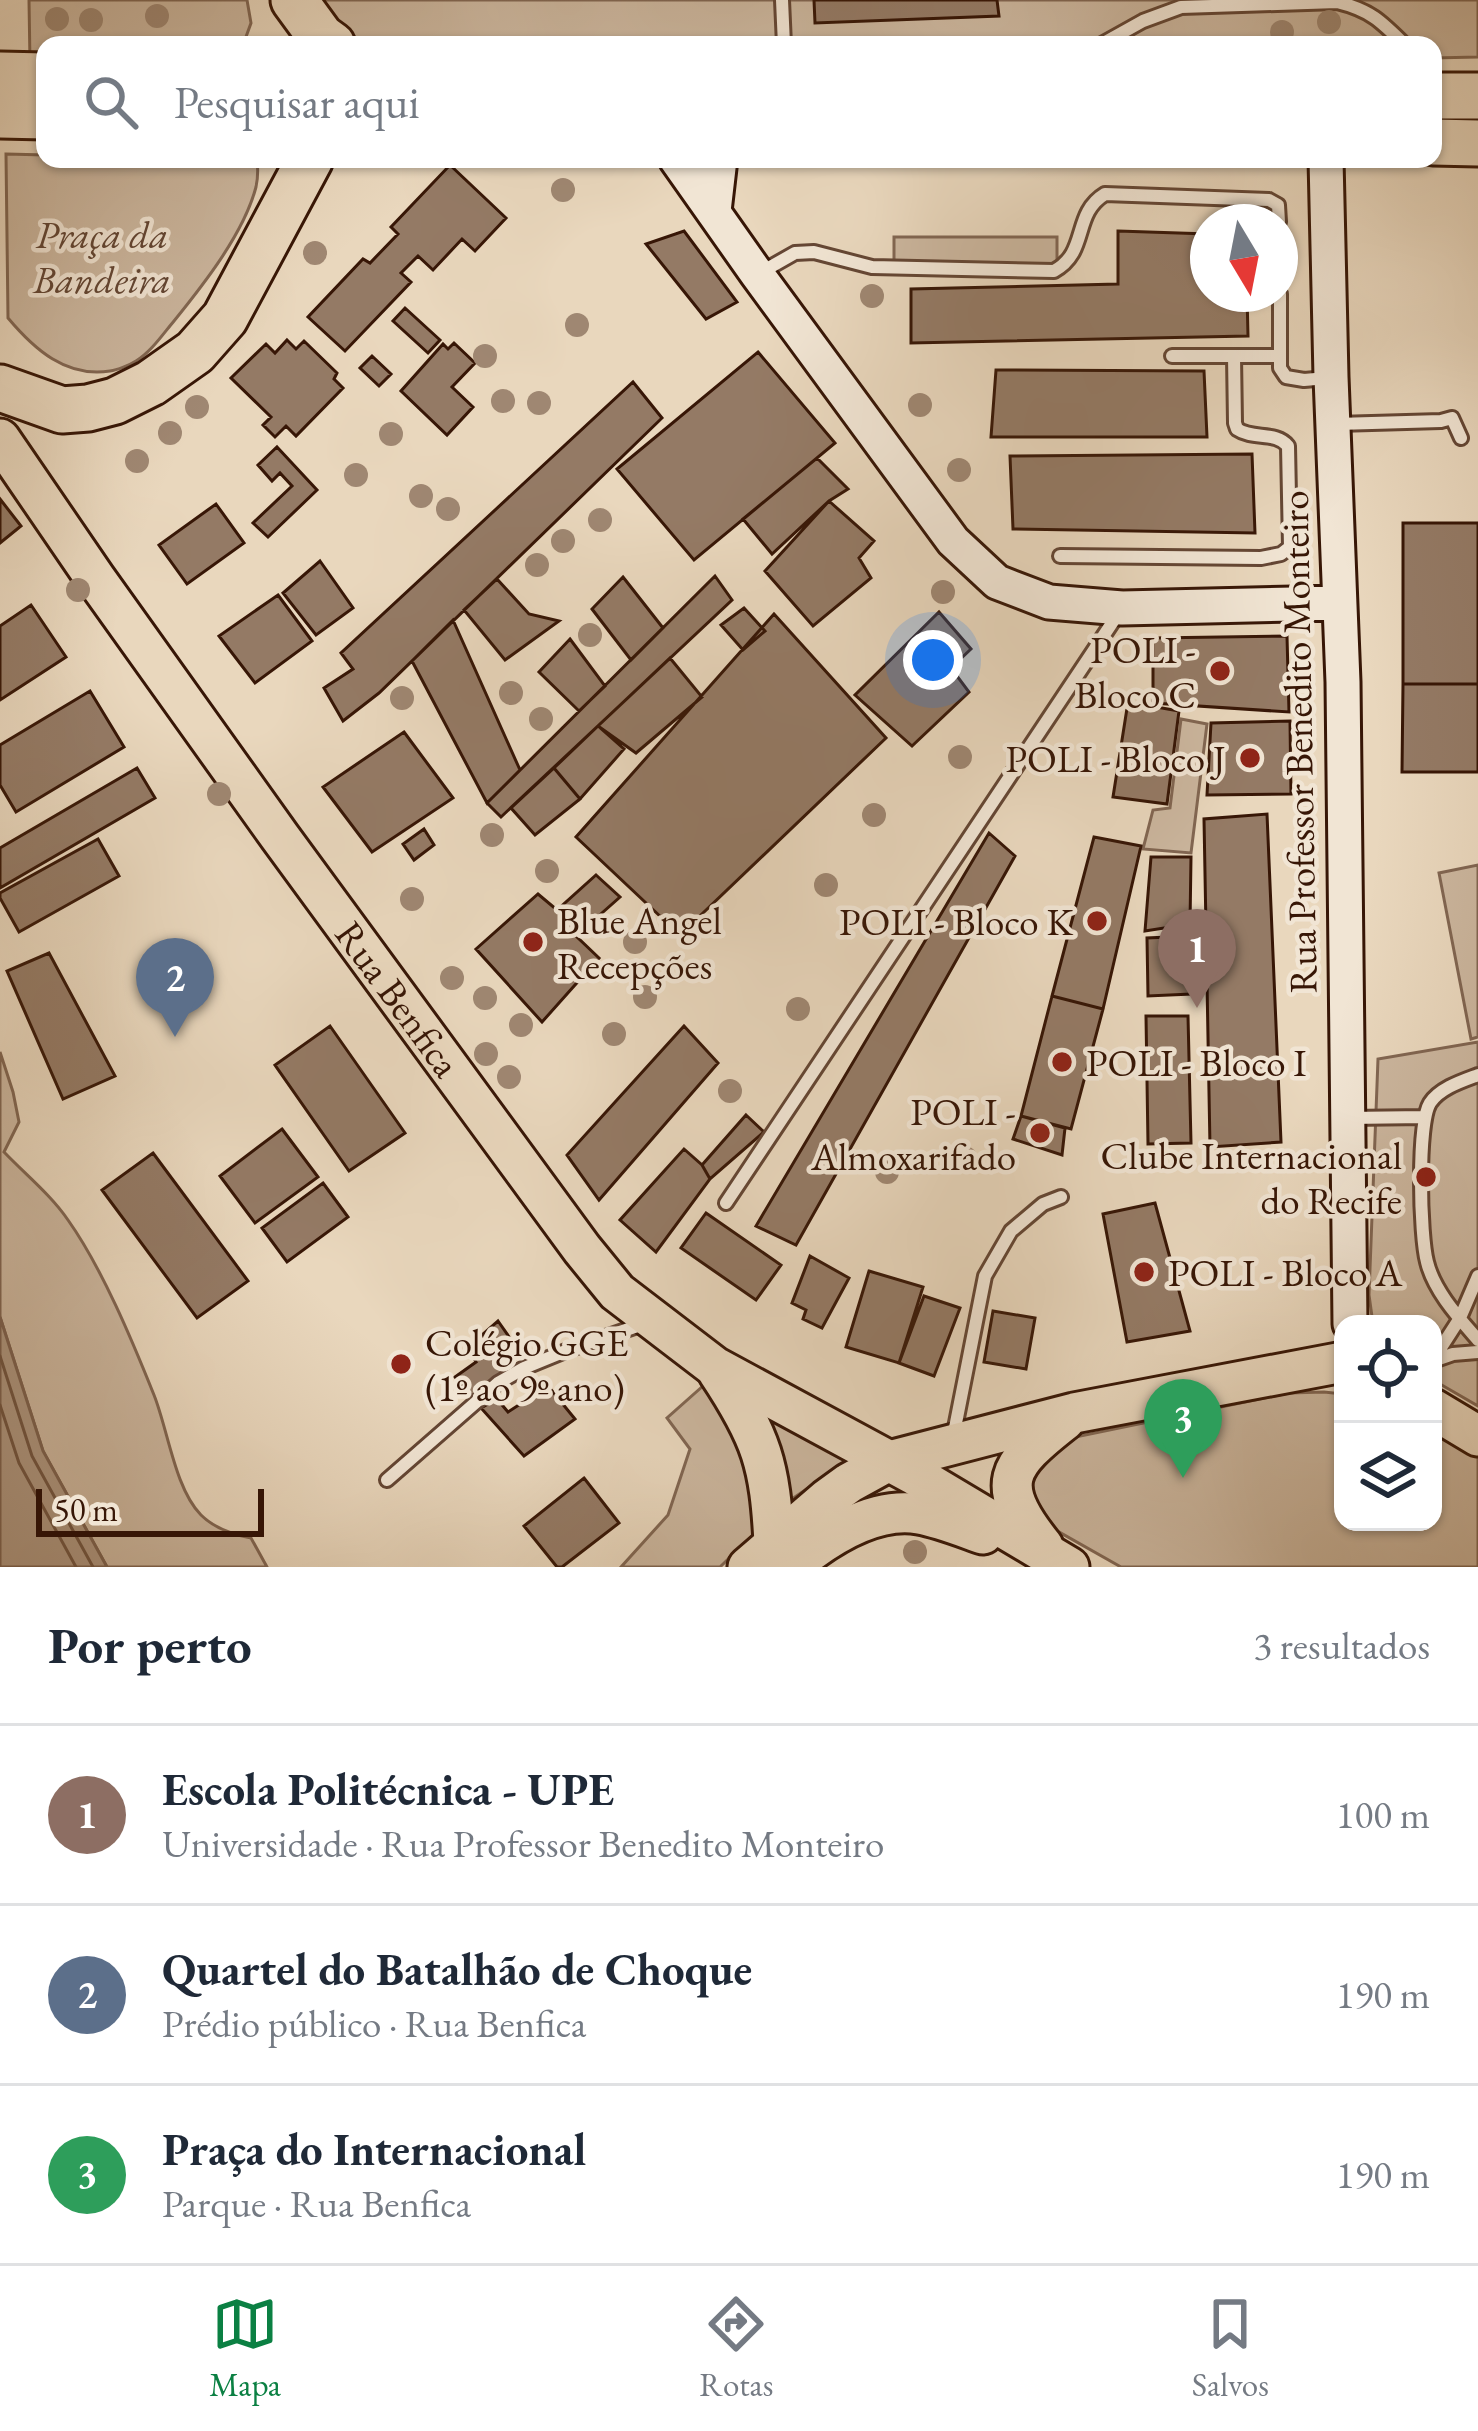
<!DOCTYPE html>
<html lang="pt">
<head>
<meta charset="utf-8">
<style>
	:root { --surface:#fff; --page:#f2f2f3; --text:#1f2937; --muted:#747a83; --line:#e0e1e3; --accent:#0b8043 }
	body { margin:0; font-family:"EB Garamond",serif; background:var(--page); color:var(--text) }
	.controls { position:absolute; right:36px; bottom:36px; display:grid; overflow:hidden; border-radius:24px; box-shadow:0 3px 9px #0004 }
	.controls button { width:108px; height:108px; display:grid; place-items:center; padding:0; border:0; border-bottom:3px solid var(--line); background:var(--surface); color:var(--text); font:60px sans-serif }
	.compass { position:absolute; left:1190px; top:204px; width:108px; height:108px; border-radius:50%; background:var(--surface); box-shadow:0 3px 9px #0004; rotate:170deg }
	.scale { position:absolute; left:36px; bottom:30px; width:228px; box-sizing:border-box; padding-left:12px; border:6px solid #371606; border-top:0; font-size:33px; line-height:42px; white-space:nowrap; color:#371606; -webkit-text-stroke:9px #f1e5d4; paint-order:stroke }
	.you { position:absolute; left:933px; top:660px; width:42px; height:42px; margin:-30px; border:9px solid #fff; border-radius:50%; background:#1a73e8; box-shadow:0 0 0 18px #1a73e833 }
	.badge { display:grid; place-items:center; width:78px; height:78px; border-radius:50%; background:var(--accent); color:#fff; font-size:39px; font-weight:700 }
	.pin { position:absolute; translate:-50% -99px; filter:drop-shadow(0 3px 6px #0008) }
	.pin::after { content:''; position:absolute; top:63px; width:42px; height:36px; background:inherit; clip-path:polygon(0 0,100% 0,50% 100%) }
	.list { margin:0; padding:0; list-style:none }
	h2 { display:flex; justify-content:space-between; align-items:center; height:156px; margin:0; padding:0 48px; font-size:51px }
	h2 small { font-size:39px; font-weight:400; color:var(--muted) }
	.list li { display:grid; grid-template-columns:78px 1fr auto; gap:36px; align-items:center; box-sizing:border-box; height:180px; padding:0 48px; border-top:3px solid var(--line) }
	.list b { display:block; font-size:45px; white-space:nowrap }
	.list p { margin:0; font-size:39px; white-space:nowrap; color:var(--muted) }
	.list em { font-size:39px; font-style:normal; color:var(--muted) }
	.icon { flex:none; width:66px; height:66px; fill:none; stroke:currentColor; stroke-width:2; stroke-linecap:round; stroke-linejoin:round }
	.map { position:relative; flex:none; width:1478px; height:1567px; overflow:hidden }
	.search { position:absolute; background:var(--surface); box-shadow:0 3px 9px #0004; left:36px; right:36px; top:36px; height:132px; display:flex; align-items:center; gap:30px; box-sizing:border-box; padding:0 42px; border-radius:24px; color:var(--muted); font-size:45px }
	.sheet { height:696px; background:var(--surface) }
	nav { display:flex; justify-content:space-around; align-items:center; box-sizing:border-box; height:168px; border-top:3px solid var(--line); background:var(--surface); font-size:33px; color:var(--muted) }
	nav a { display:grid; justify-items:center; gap:6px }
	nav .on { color:var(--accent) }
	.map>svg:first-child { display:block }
	.green { fill:#cbb69e; stroke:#816652; stroke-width:3 }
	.water { fill:#ac957f; stroke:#7d624f; stroke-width:3 }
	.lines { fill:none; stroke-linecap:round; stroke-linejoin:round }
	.shore { stroke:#725642; stroke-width:3 }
	.building { fill:#947a65; stroke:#371606; stroke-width:3 }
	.lane-casing { stroke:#644634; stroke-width:18 }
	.secondary-casing { stroke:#371606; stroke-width:39 }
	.primary-casing { stroke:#371606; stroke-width:45 }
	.highway-casing { stroke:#371606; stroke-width:51 }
	.lane { stroke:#f1e5d4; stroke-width:12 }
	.secondary { stroke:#f1e5d4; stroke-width:33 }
	.primary { stroke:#e9d7bd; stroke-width:39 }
	.highway { stroke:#e9d7bd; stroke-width:45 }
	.tree { fill:#9f8772 }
	.poi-dot { fill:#8f2418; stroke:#f1e5d4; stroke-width:4.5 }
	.labels { text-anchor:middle; stroke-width:9; stroke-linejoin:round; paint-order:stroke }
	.park-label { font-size:39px; font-style:italic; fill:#634634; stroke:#f1e5d4 }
	.poi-label { font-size:39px; fill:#371606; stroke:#f1e5d4; text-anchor:end }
	.street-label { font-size:39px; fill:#371606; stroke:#f1e5d4 }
</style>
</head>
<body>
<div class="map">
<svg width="1478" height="1567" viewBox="0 0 1478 1567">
	<rect width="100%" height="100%" fill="#e9d7bd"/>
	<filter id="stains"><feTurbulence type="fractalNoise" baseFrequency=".00167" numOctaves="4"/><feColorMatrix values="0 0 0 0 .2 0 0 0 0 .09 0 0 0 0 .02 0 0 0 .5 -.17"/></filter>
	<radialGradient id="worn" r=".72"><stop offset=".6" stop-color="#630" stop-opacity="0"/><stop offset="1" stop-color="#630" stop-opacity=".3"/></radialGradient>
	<path class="green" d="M 29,0 L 247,0 L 251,23 L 243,45 L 45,45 L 45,63 L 30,62 Z
		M 315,0 L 1478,0 L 1478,57 L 1433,58 L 1433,45 L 368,45 L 344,31 Z
		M 6,154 L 45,155 L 45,159 L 257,159 C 258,168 258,178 256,187 C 244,233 204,284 174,321 C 163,334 151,352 136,361 C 130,365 117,370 110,371 C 66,378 34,349 8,318 Z
		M 894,237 L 1057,237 L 1057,267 L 894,265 Z
		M 1181,719 L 1207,724 L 1191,853 L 1143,849 L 1153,810 L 1170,808 Z
		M 1478,865 L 1478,1037 L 1471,1039 L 1439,873 Z
		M 1478,1042 L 1478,1406 L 1433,1380 L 1433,1324 L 1373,1324 L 1369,1295 L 1378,1059 Z
		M 0,1052 L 13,1092 L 19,1122 L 4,1152 C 25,1174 51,1195 68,1220 C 102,1268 132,1340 154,1395 C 168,1430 175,1489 201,1515 C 214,1528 235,1535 251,1538 L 267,1567 L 107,1567 L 43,1451 L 0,1317 Z
		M 712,1378 L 768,1520 L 720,1567 L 621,1567 L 668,1515 L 690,1449 L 667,1418 Z
		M 1324,1392 L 1343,1394 L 1343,1522 L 1433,1522 L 1433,1431 L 1478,1457 L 1478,1567 L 1121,1567 L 1045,1524 L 1023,1491 L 1056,1441 L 1289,1393 Z
		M 760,1413 L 868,1455 L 811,1486 L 789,1501 Z"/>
	<path class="water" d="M 0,1317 L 43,1451 L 107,1567 L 0,1567 Z"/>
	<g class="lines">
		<path class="shore" d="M 0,1356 L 32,1456 L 93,1567
			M 0,1405 L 19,1463 L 76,1567"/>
	</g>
	<path class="building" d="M 814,0 L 997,0 L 999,16 L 815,23 Z
		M 450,165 L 506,218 L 475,251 L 462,239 L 433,270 L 418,256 L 401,273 L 411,282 L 345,351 L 308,317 L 363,259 L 370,263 L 398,234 L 391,227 Z
		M 684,231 L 737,302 L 706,319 L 646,244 Z
		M 1118,231 L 1208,234 L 1208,294 L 1247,294 L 1248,336 L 911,343 L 911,289 L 1118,284 Z
		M 405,308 L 440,340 L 428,353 L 393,321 Z
		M 287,340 L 296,349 L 304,341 L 337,373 L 334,379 L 343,388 L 296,436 L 286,426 L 275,437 L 263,425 L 271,417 L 231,378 L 266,344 L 275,353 Z
		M 454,343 L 475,363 L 452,387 L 473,407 L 447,435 L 401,391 L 443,344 L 448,349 Z
		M 758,352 L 835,443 L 694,560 L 617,469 Z
		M 372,356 L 391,374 L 379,386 L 360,368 Z
		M 996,370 L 1204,371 L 1207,437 L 991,437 Z
		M 633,382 L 662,418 L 379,693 L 343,721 L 324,688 L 353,669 L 341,653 Z
		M 277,447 L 317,490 L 268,537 L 253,523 L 292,486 L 280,473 L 272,481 L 258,465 Z
		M 1252,454 L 1255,533 L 1013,529 L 1010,456 Z
		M 817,458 L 848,489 L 829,501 L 772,554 L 743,519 Z
		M 0,499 L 21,526 L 0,543 Z
		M 829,501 L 874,541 L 859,558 L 871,578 L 813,626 L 765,571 Z
		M 216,504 L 244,543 L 187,584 L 159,545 Z
		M 1403,523 L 1478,523 L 1478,684 L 1403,684 Z
		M 320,561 L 353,608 L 316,635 L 283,593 Z
		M 715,576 L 732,600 L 501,817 L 487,803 Z
		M 623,577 L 663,628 L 631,660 L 592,609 Z
		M 497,579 L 529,614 L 559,621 L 505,660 L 464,610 Z
		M 278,595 L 312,641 L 255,683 L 219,636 Z
		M 31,605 L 66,657 L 0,700 L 0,626 Z
		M 744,608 L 765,631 L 743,650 L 721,625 Z
		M 939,612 L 971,649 L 951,668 L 969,692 L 912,746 L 855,695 Z
		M 774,614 L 886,738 L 680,935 L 576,837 Z
		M 453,620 L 520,770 L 487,803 L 412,661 Z
		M 1287,636 L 1289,712 L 1153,703 L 1153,638 Z
		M 570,639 L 605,686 L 579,711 L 539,672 Z
		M 670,658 L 702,697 L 636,753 L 598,726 Z
		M 1403,684 L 1478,684 L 1478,772 L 1402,772 Z
		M 90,691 L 124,747 L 16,812 L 0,785 L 0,745 Z
		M 1128,702 L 1179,711 L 1167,804 L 1113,797 Z
		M 1290,721 L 1291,794 L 1207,795 L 1211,723 Z
		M 598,726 L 624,749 L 580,799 L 554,768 Z
		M 404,732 L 453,798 L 372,852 L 323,787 Z
		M 137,768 L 155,798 L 0,888 L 0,848 Z
		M 554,768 L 580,799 L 535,835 L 511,808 Z
		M 1267,814 L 1281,1142 L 1210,1147 L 1204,819 Z
		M 424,829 L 434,845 L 414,860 L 403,844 Z
		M 989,833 L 1015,856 L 796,1245 L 756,1226 Z
		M 1094,837 L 1141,846 L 1103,1009 L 1052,996 Z
		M 98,839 L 119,876 L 19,932 L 0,898 L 0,893 Z
		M 1151,857 L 1191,857 L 1190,924 L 1145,931 Z
		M 596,875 L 620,897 L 576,936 L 599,958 L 542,1022 L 476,949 L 538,894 L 557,910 Z
		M 1191,936 L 1191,994 L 1148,996 L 1147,938 Z
		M 49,953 L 115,1076 L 63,1099 L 7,971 Z
		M 1052,996 L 1103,1009 L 1071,1129 L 1021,1116 Z
		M 1146,1016 L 1188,1016 L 1191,1143 L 1148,1144 Z
		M 330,1026 L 405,1133 L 349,1171 L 275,1065 Z
		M 684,1026 L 718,1063 L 599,1200 L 567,1155 Z
		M 746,1115 L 764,1132 L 710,1179 L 702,1165 Z
		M 1021,1116 L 1065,1128 L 1062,1155 L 1013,1139 Z
		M 282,1129 L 318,1177 L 255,1223 L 220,1176 Z
		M 684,1149 L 702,1165 L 710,1179 L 656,1252 L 620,1220 Z
		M 153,1153 L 248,1281 L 197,1318 L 102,1190 Z
		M 323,1183 L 348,1217 L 287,1262 L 262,1228 Z
		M 1155,1203 L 1190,1331 L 1127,1342 L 1103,1214 Z
		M 706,1213 L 781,1265 L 756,1300 L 681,1248 Z
		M 810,1256 L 849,1278 L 822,1328 L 803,1319 L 806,1310 L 792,1303 Z
		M 869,1271 L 923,1287 L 899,1363 L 846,1347 Z
		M 924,1296 L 960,1308 L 934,1376 L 899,1363 Z
		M 993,1311 L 1035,1318 L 1026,1369 L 984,1362 Z
		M 498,1321 L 521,1354 L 474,1398 L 455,1377 L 476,1362 L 467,1348 Z
		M 548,1386 L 575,1419 L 524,1456 L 481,1408 L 497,1399 L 508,1412 Z
		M 584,1478 L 619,1523 L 562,1567 L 557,1567 L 524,1526 Z"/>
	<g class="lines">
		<defs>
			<path id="lane" d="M 782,0 L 784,45
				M 1100,45 L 1143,21 L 1181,7 L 1337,2 C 1370,10 1381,21 1405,45
				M 758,274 L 795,253 L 814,252 L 872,267 L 1054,271 C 1089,252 1072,214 1105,194 L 1269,200 L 1278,205 L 1279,222
				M 1172,356 L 1280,356 L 1280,294
				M 1280,356 L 1280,368 L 1286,377 L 1304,380 L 1327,378
				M 1337,424 L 1441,421 L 1452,418 L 1461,438
				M 1060,556 L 1261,558 L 1281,554 L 1290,547 L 1288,446 C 1276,431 1253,440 1237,429 L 1235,423 L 1234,356
				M 1478,1075 C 1462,1081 1440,1088 1430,1103 C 1417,1124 1420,1236 1427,1262 C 1434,1291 1459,1318 1478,1340
				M 1348,1118 L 1425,1117
				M 726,1203 L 1118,614
				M 1433,1360 L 1460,1318 L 1478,1276
				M 1433,1361 L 1453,1354 L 1478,1352
				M 953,1438 L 985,1276 L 1011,1231 L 1043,1204 L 1061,1197
				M 387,1480 L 498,1383 L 524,1368 L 568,1350 L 646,1323"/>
			<path id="secondary" d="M 676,159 L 757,274 L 953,541 L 997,582 L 1049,602 L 1122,608 L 1339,603
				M 1326,159 L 1331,377 L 1343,682 L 1350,1324
				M 714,211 L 720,159"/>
			<g id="primary">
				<path id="s1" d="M 0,439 L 95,578 L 280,837 L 582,1249 L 617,1292 L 715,1367 L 913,1474 L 1069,1567"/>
				<path d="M 718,1372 C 762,1438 770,1465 774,1543"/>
				<path d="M 1433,1409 L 1478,1436"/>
				<path d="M 1043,1546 C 993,1484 1006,1466 1065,1420"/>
				<path d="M 748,1567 L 827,1499 L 849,1483 L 889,1461 L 1074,1413 L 1343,1362"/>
				<path d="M 790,1567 C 824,1539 872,1506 919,1514 C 941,1518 963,1527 983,1534"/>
			</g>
			<path id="highway" d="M 294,0 L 321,37 L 332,45
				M 0,75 L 45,76
				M 1433,96 L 1478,96
				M 0,115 L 45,116
				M 1433,142 L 1478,143
				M 0,388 L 62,410 L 88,408 L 115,401 L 151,383 L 195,352 L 225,318 L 310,159"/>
		</defs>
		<use href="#lane" class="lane-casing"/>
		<use href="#secondary" class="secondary-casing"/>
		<use href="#primary" class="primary-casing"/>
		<use href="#highway" class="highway-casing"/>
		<use href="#lane" class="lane"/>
		<use href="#secondary" class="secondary"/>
		<use href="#primary" class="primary"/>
		<use href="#highway" class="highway"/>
	</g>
	<g class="tree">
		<circle cx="157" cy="16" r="12"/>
		<circle cx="57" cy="19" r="12"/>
		<circle cx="91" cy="20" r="12"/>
		<circle cx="1329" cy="22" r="12"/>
		<circle cx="1282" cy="32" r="12"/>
		<circle cx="563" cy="190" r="12"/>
		<circle cx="315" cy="253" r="12"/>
		<circle cx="872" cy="296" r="12"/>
		<circle cx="577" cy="325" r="12"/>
		<circle cx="485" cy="356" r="12"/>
		<circle cx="503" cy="401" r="12"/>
		<circle cx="539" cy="403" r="12"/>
		<circle cx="920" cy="405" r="12"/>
		<circle cx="197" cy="407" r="12"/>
		<circle cx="170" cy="433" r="12"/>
		<circle cx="391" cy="434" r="12"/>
		<circle cx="137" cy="461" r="12"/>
		<circle cx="959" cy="470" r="12"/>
		<circle cx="356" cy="475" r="12"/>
		<circle cx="421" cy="496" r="12"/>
		<circle cx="448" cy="509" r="12"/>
		<circle cx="600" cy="520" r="12"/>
		<circle cx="563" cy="541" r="12"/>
		<circle cx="537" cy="565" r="12"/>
		<circle cx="78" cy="590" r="12"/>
		<circle cx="943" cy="592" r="12"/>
		<circle cx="590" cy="635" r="12"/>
		<circle cx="511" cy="693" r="12"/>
		<circle cx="402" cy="698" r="12"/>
		<circle cx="541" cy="719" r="12"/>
		<circle cx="960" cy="757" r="12"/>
		<circle cx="219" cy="794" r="12"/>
		<circle cx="874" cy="815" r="12"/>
		<circle cx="492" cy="835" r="12"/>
		<circle cx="547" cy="871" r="12"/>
		<circle cx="826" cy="885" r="12"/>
		<circle cx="412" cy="899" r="12"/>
		<circle cx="635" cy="942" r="12"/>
		<circle cx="452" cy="978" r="12"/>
		<circle cx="645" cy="997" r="12"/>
		<circle cx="485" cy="998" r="12"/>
		<circle cx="798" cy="1009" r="12"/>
		<circle cx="521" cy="1025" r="12"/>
		<circle cx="614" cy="1034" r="12"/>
		<circle cx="486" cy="1054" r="12"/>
		<circle cx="509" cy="1077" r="12"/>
		<circle cx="730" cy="1091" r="12"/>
		<circle cx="965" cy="1158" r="12"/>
		<circle cx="887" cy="1172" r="12"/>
		<circle cx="915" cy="1552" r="12"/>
	</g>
	<g class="poi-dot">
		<circle cx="1220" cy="671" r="12"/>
		<circle cx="1250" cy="758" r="12"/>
		<circle cx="1097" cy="921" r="12"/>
		<circle cx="533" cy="942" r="12"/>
		<circle cx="1062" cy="1062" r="12"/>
		<circle cx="1040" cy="1133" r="12"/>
		<circle cx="1426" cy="1177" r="12"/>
		<circle cx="1144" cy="1272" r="12"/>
		<circle cx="401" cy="1364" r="12"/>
	</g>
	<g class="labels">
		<g class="park-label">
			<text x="102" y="248">Praça da<tspan x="102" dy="45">Bandeira</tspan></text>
		</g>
		<g class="poi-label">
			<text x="1196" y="663">POLI -<tspan x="1196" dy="45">Bloco C</tspan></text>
			<text x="1226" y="772">POLI - Bloco J</text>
			<text x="557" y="934" text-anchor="start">Blue Angel<tspan x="557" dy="45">Recepções</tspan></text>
			<text x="1073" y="935">POLI - Bloco K</text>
			<text x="1086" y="1076" text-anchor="start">POLI - Bloco I</text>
			<text x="1016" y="1125">POLI -<tspan x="1016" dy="45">Almoxarifado</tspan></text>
			<text x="1402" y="1169">Clube Internacional<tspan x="1402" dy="45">do Recife</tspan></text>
			<text x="1168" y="1286" text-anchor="start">POLI - Bloco A</text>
			<text x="425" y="1356" text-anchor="start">Colégio GGE<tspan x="425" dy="45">(1º ao 9º ano)</tspan></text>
		</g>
		<g class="street-label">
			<text transform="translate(1298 742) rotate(-91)" y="14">Rua Professor Benedito Monteiro</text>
			<text dy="14" stroke="none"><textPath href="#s1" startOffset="687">Rua Benfica</textPath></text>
		</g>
	</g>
	<rect width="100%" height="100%" filter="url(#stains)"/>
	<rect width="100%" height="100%" fill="url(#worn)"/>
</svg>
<div class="controls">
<button><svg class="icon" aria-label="locate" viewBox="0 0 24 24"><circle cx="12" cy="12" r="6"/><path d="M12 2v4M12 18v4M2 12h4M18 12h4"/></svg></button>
<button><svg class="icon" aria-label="layers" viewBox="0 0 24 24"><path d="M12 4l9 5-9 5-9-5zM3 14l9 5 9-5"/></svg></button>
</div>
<svg class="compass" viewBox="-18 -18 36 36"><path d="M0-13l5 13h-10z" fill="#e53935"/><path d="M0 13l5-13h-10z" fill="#747a83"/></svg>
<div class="scale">50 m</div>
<div class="you"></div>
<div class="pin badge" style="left:1197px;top:1008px;background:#8d6e63">1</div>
<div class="pin badge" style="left:175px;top:1037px;background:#5c6f8a">2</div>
<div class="pin badge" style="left:1183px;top:1478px;background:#2e9e5b">3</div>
<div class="search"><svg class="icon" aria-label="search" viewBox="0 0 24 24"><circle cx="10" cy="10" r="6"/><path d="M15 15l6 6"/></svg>Pesquisar aqui</div>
</div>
<section class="sheet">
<h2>Por perto<small>3 resultados</small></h2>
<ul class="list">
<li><span class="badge" style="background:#8d6e63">1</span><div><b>Escola Politécnica - UPE</b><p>Universidade · Rua Professor Benedito Monteiro</p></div><em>100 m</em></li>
<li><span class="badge" style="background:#5c6f8a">2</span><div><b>Quartel do Batalhão de Choque</b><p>Prédio público · Rua Benfica</p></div><em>190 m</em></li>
<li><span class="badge" style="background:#2e9e5b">3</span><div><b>Praça do Internacional</b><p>Parque · Rua Benfica</p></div><em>190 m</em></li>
</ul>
</section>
<nav>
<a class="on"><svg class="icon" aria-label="map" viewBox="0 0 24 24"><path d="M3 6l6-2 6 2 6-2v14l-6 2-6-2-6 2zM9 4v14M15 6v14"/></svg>Mapa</a>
<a><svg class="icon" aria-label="directions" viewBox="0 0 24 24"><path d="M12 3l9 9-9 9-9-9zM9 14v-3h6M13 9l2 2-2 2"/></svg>Rotas</a>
<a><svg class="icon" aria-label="saved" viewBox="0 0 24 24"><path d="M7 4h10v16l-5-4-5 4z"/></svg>Salvos</a>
</nav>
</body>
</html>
